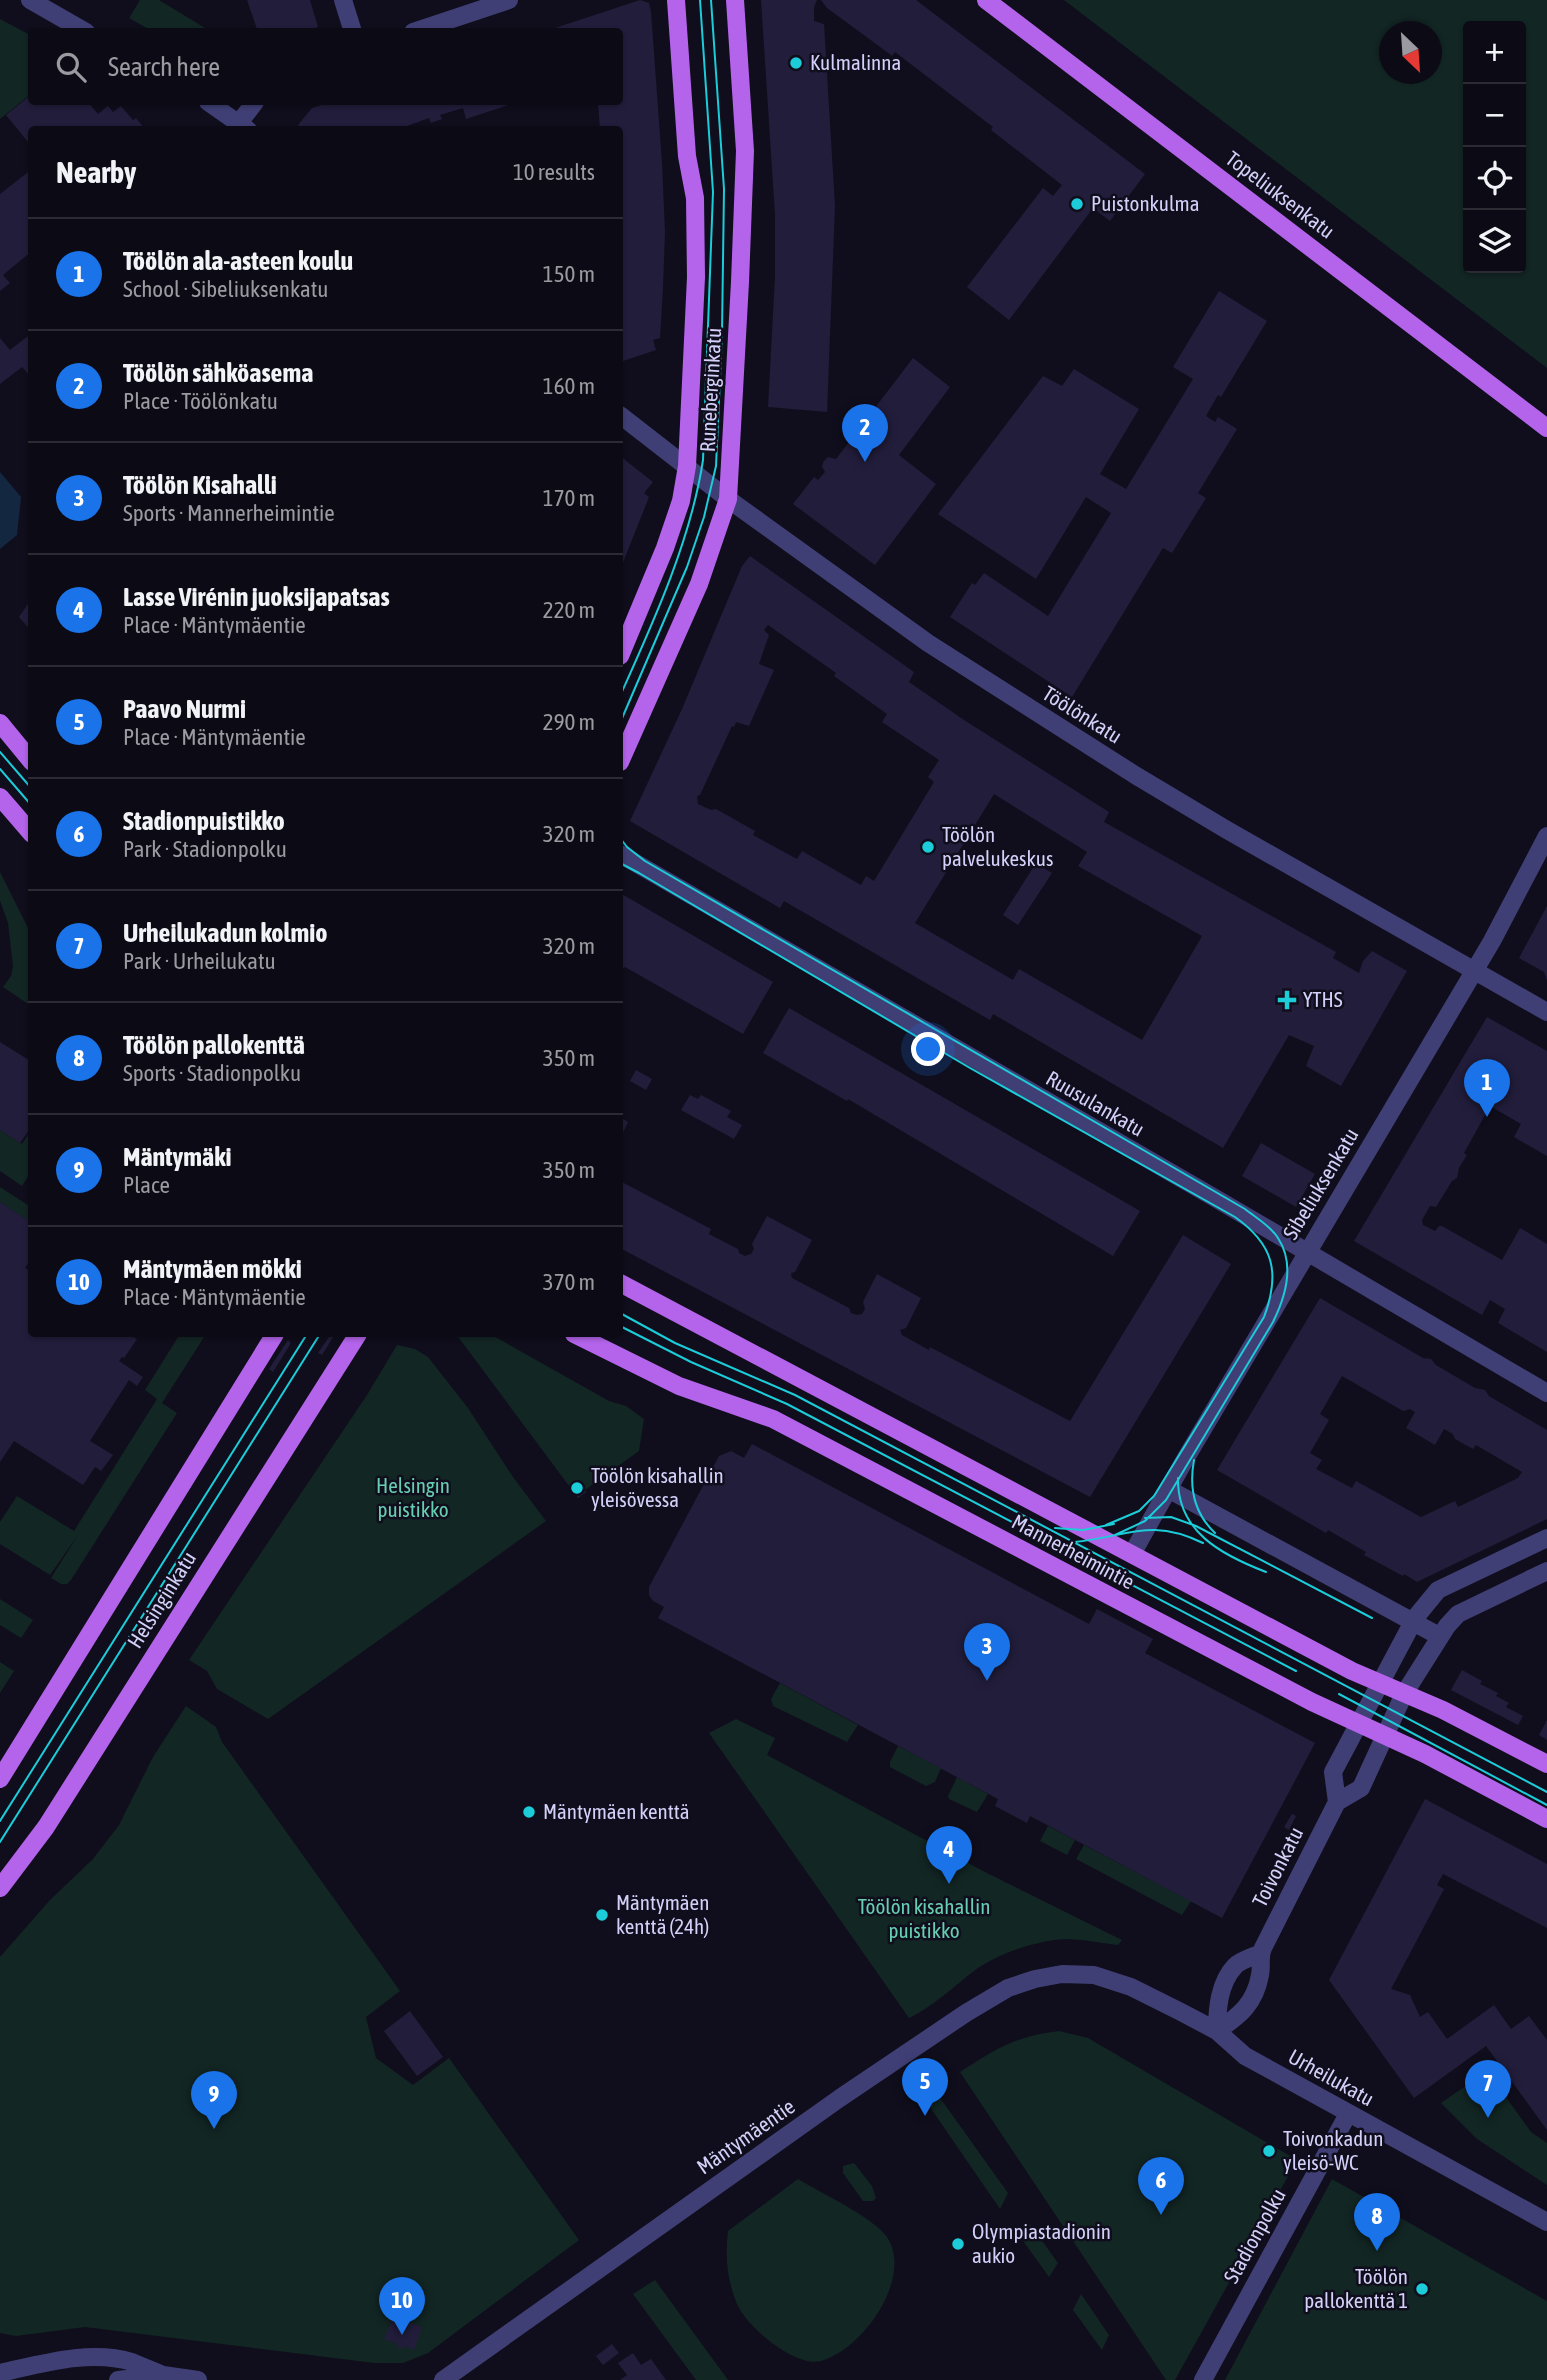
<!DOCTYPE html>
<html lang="en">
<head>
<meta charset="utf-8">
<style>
	:root { --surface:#0c0a15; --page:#1a1822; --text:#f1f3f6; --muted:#9a9aa0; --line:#2c2b34; --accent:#1a73e8 }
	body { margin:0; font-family:"Asap Condensed",sans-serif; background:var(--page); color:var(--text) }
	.controls { position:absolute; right:21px; top:21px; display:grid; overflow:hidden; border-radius:7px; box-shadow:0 2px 5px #0004 }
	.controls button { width:63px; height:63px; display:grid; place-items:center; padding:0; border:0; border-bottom:2px solid var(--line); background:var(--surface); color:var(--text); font:35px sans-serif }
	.compass { position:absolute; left:1379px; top:21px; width:63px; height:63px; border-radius:50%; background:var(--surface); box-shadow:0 2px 5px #0004; rotate:155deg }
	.you { position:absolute; left:929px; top:1050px; width:24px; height:24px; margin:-18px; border:5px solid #fff; border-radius:50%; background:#1a73e8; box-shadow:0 0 0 10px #1a73e833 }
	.badge { display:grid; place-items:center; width:46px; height:46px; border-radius:50%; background:var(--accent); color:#fff; font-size:23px; font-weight:700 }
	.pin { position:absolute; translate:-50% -58px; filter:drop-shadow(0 2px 4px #0008) }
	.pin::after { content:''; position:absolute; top:37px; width:24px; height:21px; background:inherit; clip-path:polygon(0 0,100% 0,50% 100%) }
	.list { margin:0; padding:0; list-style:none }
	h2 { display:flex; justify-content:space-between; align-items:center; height:91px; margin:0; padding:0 28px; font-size:30px }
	h2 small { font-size:23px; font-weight:400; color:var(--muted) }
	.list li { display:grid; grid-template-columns:46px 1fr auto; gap:21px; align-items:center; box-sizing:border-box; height:112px; padding:0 28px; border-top:2px solid var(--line) }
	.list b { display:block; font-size:26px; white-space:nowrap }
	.list p { margin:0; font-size:23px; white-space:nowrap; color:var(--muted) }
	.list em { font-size:23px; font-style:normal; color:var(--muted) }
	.icon { flex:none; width:38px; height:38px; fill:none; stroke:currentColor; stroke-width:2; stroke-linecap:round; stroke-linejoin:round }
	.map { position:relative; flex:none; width:1547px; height:2380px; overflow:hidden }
	.search { position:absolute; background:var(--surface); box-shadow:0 2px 5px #0004; left:28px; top:28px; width:595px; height:77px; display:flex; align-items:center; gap:18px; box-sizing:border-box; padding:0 24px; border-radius:7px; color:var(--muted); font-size:26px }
	.panel { position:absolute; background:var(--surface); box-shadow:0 2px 5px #0004; left:28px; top:126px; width:595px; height:1211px; border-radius:7px }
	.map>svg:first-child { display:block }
	.green { fill:#122624; fill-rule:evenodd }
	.water { fill:#142740 }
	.building { fill:#221d3b; fill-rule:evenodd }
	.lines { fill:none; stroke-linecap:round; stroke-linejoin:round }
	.minor { stroke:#3f3f76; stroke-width:18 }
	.major { stroke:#b464eb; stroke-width:18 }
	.tram { stroke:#1cccd9; stroke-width:2 }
	.poi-dot { fill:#1cccd9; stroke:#100e1c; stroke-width:2.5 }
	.labels { text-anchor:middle; stroke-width:5; stroke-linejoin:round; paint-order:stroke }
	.poi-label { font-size:21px; fill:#d3d0f9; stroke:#100e1c; text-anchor:start }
	.street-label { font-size:21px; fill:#d3d0f9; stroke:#100e1c }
	.park-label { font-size:21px; fill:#66cfb1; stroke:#100e1c }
</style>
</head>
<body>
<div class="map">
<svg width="1547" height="2380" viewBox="0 0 1547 2380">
	<rect width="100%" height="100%" fill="#100e1c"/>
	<path class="green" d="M 140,0 L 159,0 L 210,31 L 152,31 L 129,18 Z
		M 1064,0 L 1547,0 L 1547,368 L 1115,39 ZM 1468,26 L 1521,26 L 1521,268 L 1468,268 ZM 1390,32 L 1432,32 L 1432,74 L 1390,74 Z
		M 0,19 L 32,36 L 31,94 L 0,119 Z
		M 0,872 L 31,934 L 31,1006 L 3,987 L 11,976 L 13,966 L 8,923 L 0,901 Z
		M 0,1130 L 22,1144 L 31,1130 L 31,1171 L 22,1186 L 0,1171 Z
		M 0,1187 L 31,1207 L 31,1223 L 0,1202 Z
		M 180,1334 L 206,1334 L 162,1403 L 177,1413 L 71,1580 L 67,1584 L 61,1584 L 51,1578 L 78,1535 L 50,1575 L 0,1544 L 0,1522 L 17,1496 L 74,1531 L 157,1399 L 145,1390 Z
		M 456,1334 L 490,1334 L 609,1401 L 626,1406 L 644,1419 L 639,1451 L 585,1490 L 586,1492 L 578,1498 Z
		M 397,1345 L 415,1349 L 428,1357 L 468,1408 L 513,1477 L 546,1521 L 268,1719 L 217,1689 L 207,1671 L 189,1660 L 367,1395 Z
		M 0,1599 L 33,1620 L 21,1638 L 0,1625 Z
		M 0,1662 L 14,1671 L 0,1693 Z
		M 780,1683 L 858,1725 L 847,1742 L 773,1706 L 771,1699 Z
		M 186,1706 L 216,1727 L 222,1742 L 400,1991 L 366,2017 L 376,2058 L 413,2085 L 449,2058 L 579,2240 L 428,2353 L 403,2363 L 374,2363 L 85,2327 L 16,2336 L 0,2333 L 0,1957 L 50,1900 L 93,1859 L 119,1825 L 153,1757 Z
		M 736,1719 L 775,1738 L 767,1755 L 985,1872 L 1122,1940 L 1118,1945 C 1101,1943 1082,1939 1065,1939 C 1035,1941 999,1953 974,1971 C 953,1987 934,2006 909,2018 L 709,1733 Z
		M 898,1746 L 941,1768 L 935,1782 L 926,1786 L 890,1767 L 890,1762 Z
		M 957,1777 L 988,1794 L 977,1812 L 949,1799 L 948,1796 Z
		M 1048,1826 L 1075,1840 L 1067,1855 L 1040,1841 Z
		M 1084,1845 L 1191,1901 L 1182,1915 L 1076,1859 Z
		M 1059,2031 L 1088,2038 L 1297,2160 L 1175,2380 L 1166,2380 L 960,2072 C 998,2048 1013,2037 1059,2031 Z
		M 1487,2071 L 1531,2132 L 1547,2143 L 1547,2185 L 1477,2139 L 1441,2103 Z
		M 933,2088 L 1008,2193 L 1000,2209 L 921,2094 Z
		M 854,2163 L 872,2186 L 876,2198 L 873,2201 L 863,2201 L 843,2173 L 843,2166 Z
		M 798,2179 C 821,2193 873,2217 887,2237 C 914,2278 862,2350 821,2361 C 795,2368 746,2326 737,2304 C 727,2280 725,2257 728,2231 Z
		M 1332,2179 L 1547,2301 L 1547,2380 L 1225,2380 Z
		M 1030,2224 L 1058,2263 L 1049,2277 L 1021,2238 Z
		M 655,2280 L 728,2380 L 696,2380 L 633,2294 Z
		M 1081,2294 L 1109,2335 L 1102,2350 L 1073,2310 Z"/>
	<path class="water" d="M 0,472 L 21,497 L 17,535 L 0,549 Z"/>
	<path class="building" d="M 247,0 L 310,0 L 318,27 L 304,32 L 258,32 Z
		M 640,0 L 649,3 L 651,12 L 662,163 L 665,232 L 663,287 L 660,338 L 653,340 L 656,350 L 620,362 L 620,130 L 600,130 L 598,102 L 620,102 L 620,32 L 546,31 Z
		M 761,0 L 817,0 L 814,7 L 814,21 L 824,24 L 835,206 L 827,412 L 768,407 L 775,277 L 775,215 Z
		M 821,0 L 916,0 L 1145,174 L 1110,221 L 1093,208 L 1009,320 L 967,287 L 1043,188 L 1053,196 L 1062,185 L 991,130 L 993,127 L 895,52 L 892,56 L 887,52 L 827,8 Z
		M 32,94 L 32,102 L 88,102 L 98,114 L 108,106 L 113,112 L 121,106 L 133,120 L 136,118 L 146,130 L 32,130 L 32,147 L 6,115 Z
		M 331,102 L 518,102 L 466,119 L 463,108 L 440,115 L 442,119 L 431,123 L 429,118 L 396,130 L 304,130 L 298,125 L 312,108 Z
		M 32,169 L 32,251 L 3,275 L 10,283 L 0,291 L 0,194 Z
		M 1219,291 L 1267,321 L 1221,397 L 1218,395 L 1206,416 L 1215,422 L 1218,417 L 1237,429 L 1198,493 L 1206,498 L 1172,553 L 1163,548 L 1072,697 L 950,617 L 972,583 L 975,585 L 984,573 L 1048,616 L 1111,513 L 1086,497 L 1036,579 L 938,514 L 1043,376 L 1062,386 L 1074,369 L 1139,409 L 1100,474 L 1126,489 L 1193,379 L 1173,367 Z
		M 32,333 L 32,372 L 29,375 L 22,367 L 0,384 L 0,338 L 10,350 Z
		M 913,358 L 950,387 L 899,455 L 936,484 L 875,565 L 793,504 L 814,477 L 818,480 L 825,472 L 822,466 L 824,461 L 828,457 L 836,459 Z
		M 620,456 L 653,482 L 644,493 L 649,497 L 620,570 Z
		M 750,556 L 914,672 L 909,682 L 964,720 L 1109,812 L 1104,822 L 1336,952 L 1333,958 L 1359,973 L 1363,961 L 1372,951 L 1407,971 L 1341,1086 L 1306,1066 L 1314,1046 L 1289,1035 L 1223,1148 L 993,1014 L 990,1020 L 784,901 L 780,908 L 630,821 L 682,709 L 742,566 ZM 768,625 L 836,673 L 834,676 L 887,714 L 882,722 L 939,760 L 928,777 L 934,782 L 874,881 L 866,876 L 861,885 L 802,851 L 797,859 L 753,835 L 755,831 L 716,809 L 711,810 L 698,804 L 697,796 L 700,795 L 732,726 L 734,727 L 736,722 L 749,726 L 774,670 L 759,664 L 769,635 L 764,630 ZM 994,794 L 1087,852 L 1078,866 L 1202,936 L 1142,1040 L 1019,969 L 1013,980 L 915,923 Z
		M 32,598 L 32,632 L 19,617 Z
		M 1036,863 L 1052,873 L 1018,925 L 1003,915 Z
		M 620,893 L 773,982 L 743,1034 L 625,967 L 620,970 Z
		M 1547,906 L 1547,980 L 1544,972 L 1519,958 Z
		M 789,1008 L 1140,1211 L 1113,1256 L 848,1099 L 847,1101 L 763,1053 Z
		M 1487,1017 L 1547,1051 L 1547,1156 L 1514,1137 L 1521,1124 L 1490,1106 L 1464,1153 L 1467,1155 L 1459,1168 L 1457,1178 L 1452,1181 L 1436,1207 L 1430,1206 L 1422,1220 L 1423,1225 L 1435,1231 L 1439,1226 L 1442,1226 L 1502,1260 L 1520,1228 L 1547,1244 L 1547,1352 L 1498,1323 L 1505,1309 L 1490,1300 L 1482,1315 L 1354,1241 Z
		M 0,1042 L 32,1062 L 32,1126 L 20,1143 L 0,1130 Z
		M 636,1070 L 652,1079 L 646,1090 L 630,1081 Z
		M 690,1095 L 698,1099 L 701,1095 L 731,1111 L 727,1117 L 742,1125 L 734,1139 L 681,1110 Z
		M 620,1117 L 628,1122 L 620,1139 Z
		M 1261,1143 L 1315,1174 L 1296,1207 L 1242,1176 Z
		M 620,1181 L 711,1229 L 709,1234 L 738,1249 L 739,1253 L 745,1256 L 751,1254 L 754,1249 L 752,1244 L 767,1216 L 812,1240 L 795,1272 L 791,1273 L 792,1278 L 849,1308 L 851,1313 L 857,1315 L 862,1314 L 865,1309 L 863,1302 L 877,1274 L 921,1298 L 906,1328 L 900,1330 L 902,1335 L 929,1350 L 930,1347 L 1070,1421 L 1183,1235 L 1231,1264 L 1090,1497 L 620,1248 Z
		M 0,1202 L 32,1223 L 32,1258 L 25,1268 L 32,1272 L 32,1334 L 128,1334 L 137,1339 L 124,1358 L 122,1357 L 119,1361 L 143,1377 L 137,1386 L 129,1380 L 90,1441 L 113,1455 L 101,1471 L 95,1467 L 83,1485 L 14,1441 L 0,1462 Z
		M 1320,1298 L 1423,1358 L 1431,1359 L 1436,1365 L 1475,1388 L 1485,1390 L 1489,1396 L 1547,1430 L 1547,1519 L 1417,1582 L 1404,1574 L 1403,1576 L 1364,1555 L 1366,1552 L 1328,1530 L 1326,1533 L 1217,1470 ZM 1342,1376 L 1403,1411 L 1410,1409 L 1415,1412 L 1406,1428 L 1435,1445 L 1444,1429 L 1453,1434 L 1455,1439 L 1473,1449 L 1476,1445 L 1522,1472 L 1518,1478 L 1458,1507 L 1455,1501 L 1421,1517 L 1356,1481 L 1352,1488 L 1316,1469 L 1322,1460 L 1310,1453 L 1329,1420 L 1320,1414 Z
		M 331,1334 L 335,1334 L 322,1355 L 318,1353 Z
		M 288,1340 L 291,1343 L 273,1372 L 269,1369 Z
		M 752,1444 L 1089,1624 L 1097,1609 L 1153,1639 L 1145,1653 L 1315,1743 L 1222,1918 L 1030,1816 L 1027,1823 L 995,1806 L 998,1799 L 658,1618 L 664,1607 L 653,1601 L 649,1595 L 649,1587 L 719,1456 L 731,1451 L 744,1458 Z
		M 578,1481 L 586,1492 L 578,1498 L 570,1487 Z
		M 1462,1670 L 1482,1681 L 1480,1684 L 1498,1693 L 1496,1696 L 1509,1703 L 1506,1707 L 1523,1716 L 1518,1725 L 1451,1690 Z
		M 1547,1720 L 1547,1740 L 1539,1735 Z
		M 1425,1799 L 1547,1864 L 1547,1928 L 1443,1874 L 1437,1885 L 1444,1889 L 1391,1989 L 1410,1995 L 1420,2017 L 1428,2012 L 1447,2039 L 1494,2005 L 1511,2029 L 1529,2016 L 1547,2040 L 1547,2130 L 1486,2046 L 1414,2098 L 1329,1980 Z
		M 1292,1814 L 1296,1816 L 1289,1830 L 1284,1827 Z
		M 410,2011 L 443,2057 L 417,2076 L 384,2031 Z
		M 1265,2142 L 1278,2150 L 1273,2159 L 1259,2152 Z
		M 393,2316 L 422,2327 L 414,2350 L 404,2346 L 403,2349 L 396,2347 L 398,2344 L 384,2339 Z
		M 612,2344 L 619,2353 L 603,2365 L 596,2356 Z
		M 633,2353 L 641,2365 L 651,2359 L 666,2380 L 620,2380 L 627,2375 L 618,2363 Z"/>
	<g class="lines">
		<path class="minor" d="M 30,0 L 86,32
			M 343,0 L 353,32
			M 413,32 L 509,0
			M 208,102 L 248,130
			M 239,123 L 255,102
			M 620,415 L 728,499 L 928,643 L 1135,775 L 1227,830 L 1547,1012
			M 620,854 L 1215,1198 L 1547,1393
			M 1168,1489 L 1439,1636
			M 1132,1554 L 1187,1456 L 1492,941 L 1547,836
			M 1337,1802 L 1333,1772 L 1415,1618 L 1438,1590 L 1547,1538
			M 1217,2031 C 1239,2016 1255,2004 1260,1975 C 1262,1966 1259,1957 1263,1948 L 1337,1802 L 1361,1788 L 1404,1694 L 1447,1626 L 1458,1614 L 1547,1571
			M 1217,2031 C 1217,2009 1219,1983 1235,1966 C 1241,1960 1253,1957 1261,1953
			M 0,2373 C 41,2364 90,2349 132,2362 C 142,2366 153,2371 163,2375
			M 118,2380 L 163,2375 L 198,2380
			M 443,2380 L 840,2098 L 966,2013 L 1008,1988 L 1035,1979 L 1062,1974 L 1094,1975 L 1131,1987 L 1181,2012 L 1217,2031 L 1245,2056 L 1547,2222
			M 1203,2380 L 1348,2114"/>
		<path class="major" d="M 986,0 L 1547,428
			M 620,656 L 665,548 L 681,501 L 687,466 L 696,277 L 695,198 L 687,156 L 676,0
			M 0,723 L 32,762
			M 620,762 L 699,584 L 728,499 L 740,282 L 745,151 L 735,0
			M 0,797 L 32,834
			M 620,1283 L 1352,1671 L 1443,1710 L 1547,1764
			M 574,1334 L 679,1386 L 773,1419 L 1312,1702 L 1425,1754 L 1547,1819
			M 0,1779 L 275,1334
			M 0,1888 L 46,1827 L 358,1334"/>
		<path class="tram" d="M 620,696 C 653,623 691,540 703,460 L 713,192 L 700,0
			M 620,723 L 687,567 L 704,517 L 716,466 L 722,333 L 724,189 L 711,0
			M 0,752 L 32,789
			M 0,769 L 32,806
			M 620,838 L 627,847 L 645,861 L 1245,1209 C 1255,1217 1271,1226 1278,1238 C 1295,1264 1286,1296 1273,1322 L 1166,1500 L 1145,1521 L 1115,1535
			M 620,863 L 639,873 L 970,1068 L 1235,1217 C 1273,1244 1281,1272 1264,1317 L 1154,1496 L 1139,1511 L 1106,1525
			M 620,1313 L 675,1343 L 795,1395 L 1547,1792
			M 620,1326 L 691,1362 L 787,1404 L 1296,1671
			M 1194,1460 C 1189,1487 1194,1513 1215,1533
			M 1178,1478 C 1177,1532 1222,1555 1266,1572
			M 1145,1518 L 1171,1517 L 1196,1526 L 1372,1618
			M 1055,1528 L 1083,1530 L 1114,1524
			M 1074,1542 C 1127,1537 1150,1517 1203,1543
			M 1339,1694 L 1547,1805
			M 0,1821 L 307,1334
			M 0,1842 L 320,1334"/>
	</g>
	<g class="poi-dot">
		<circle cx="796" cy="63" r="7"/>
		<circle cx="1077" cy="204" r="7"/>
		<circle cx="928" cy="847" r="7"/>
		<path d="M1283.5 989.5h7v7h7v7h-7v7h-7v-7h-7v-7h7z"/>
		<circle cx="577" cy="1488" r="7"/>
		<circle cx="529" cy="1812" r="7"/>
		<circle cx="602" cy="1915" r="7"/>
		<circle cx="1269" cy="2151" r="7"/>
		<circle cx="958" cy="2244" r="7"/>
		<circle cx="1422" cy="2289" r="7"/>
	</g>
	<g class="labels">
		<g class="poi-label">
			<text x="810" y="70">Kulmalinna</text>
			<text x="1091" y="211">Puistonkulma</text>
			<text x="942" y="842">Töölön<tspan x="942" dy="24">palvelukeskus</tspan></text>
			<text x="1303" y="1007">YTHS</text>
			<text x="591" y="1483">Töölön kisahallin<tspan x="591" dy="24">yleisövessa</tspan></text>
			<text x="543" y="1819">Mäntymäen kenttä</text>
			<text x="616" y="1910">Mäntymäen<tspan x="616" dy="24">kenttä (24h)</tspan></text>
			<text x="1283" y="2146">Toivonkadun<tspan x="1283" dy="24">yleisö-WC</tspan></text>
			<text x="972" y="2239">Olympiastadionin<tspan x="972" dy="24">aukio</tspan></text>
			<text x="1408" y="2284" text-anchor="end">Töölön<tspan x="1408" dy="24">pallokenttä 1</tspan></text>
		</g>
		<g class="street-label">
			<text transform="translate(1280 195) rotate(37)" y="7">Topeliuksenkatu</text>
			<text transform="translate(711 390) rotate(-87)" y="7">Runeberginkatu</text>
			<text transform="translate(1082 715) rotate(32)" y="7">Töölönkatu</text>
			<text transform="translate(1095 1104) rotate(30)" y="7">Ruusulankatu</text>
			<text transform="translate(1321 1184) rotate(-59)" y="7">Sibeliuksenkatu</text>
			<text transform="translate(1073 1552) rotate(28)" y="7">Mannerheimintie</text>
			<text transform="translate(162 1600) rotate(-58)" y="7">Helsinginkatu</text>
			<text transform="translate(1278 1867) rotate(-63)" y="7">Toivonkatu</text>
			<text transform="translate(1331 2078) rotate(29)" y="7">Urheilukatu</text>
			<text transform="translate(746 2137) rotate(-35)" y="7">Mäntymäentie</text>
			<text transform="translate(1255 2236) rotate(-61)" y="7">Stadionpolku</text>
		</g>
		<g class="park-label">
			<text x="413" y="1493">Helsingin<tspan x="413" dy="24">puistikko</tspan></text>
			<text x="924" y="1914">Töölön kisahallin<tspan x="924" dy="24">puistikko</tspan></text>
		</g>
	</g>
</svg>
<div class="controls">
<button>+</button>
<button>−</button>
<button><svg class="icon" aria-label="locate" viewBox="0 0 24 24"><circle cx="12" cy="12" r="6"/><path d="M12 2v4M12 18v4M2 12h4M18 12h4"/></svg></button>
<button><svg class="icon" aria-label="layers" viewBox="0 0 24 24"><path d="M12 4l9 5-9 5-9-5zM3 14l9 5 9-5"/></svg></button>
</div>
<svg class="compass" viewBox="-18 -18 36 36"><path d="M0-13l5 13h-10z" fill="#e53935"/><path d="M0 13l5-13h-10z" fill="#9a9aa0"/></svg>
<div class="you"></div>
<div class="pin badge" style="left:1487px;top:1117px">1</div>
<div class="pin badge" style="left:865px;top:462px">2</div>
<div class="pin badge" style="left:987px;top:1681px">3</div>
<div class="pin badge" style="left:949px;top:1884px">4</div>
<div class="pin badge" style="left:925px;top:2116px">5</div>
<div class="pin badge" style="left:1161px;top:2215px">6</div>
<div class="pin badge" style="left:1488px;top:2118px">7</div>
<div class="pin badge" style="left:1377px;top:2251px">8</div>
<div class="pin badge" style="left:214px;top:2129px">9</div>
<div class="pin badge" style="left:402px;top:2335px">10</div>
<div class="search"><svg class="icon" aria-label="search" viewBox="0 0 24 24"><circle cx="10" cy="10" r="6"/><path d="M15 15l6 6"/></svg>Search here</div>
<section class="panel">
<h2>Nearby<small>10 results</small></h2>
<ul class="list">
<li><span class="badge">1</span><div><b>Töölön ala-asteen koulu</b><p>School · Sibeliuksenkatu</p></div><em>150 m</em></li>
<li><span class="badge">2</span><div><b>Töölön sähköasema</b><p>Place · Töölönkatu</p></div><em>160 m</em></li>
<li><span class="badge">3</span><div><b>Töölön Kisahalli</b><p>Sports · Mannerheimintie</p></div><em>170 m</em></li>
<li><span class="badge">4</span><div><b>Lasse Virénin juoksijapatsas</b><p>Place · Mäntymäentie</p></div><em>220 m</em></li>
<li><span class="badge">5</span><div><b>Paavo Nurmi</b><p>Place · Mäntymäentie</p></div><em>290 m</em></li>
<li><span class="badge">6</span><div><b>Stadionpuistikko</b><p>Park · Stadionpolku</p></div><em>320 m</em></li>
<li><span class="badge">7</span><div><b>Urheilukadun kolmio</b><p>Park · Urheilukatu</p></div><em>320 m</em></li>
<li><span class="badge">8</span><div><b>Töölön pallokenttä</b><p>Sports · Stadionpolku</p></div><em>350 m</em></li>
<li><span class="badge">9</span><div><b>Mäntymäki</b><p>Place</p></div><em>350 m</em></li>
<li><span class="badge">10</span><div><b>Mäntymäen mökki</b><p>Place · Mäntymäentie</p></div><em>370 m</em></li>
</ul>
</section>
</div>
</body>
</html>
